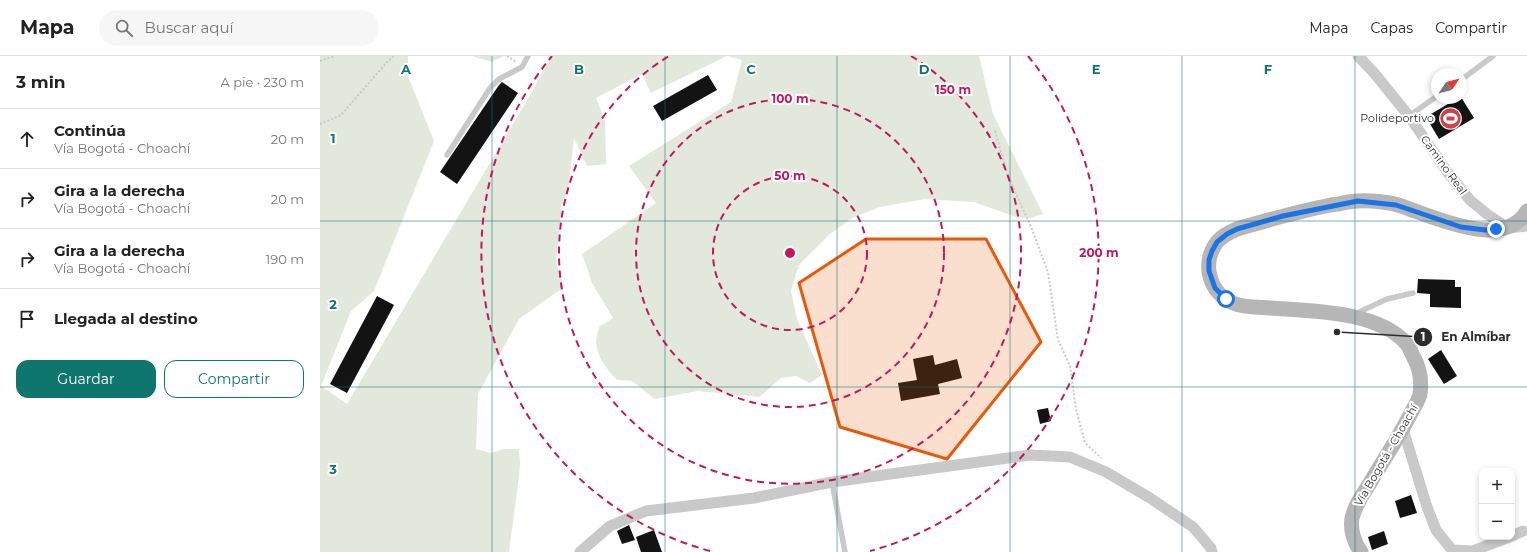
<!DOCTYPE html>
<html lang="es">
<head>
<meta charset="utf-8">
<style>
	:root { --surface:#fff; --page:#f6f6f6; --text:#222; --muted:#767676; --line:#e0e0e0; --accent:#0f766e }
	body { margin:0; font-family:Montserrat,sans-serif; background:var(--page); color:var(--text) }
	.controls { position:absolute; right:12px; bottom:12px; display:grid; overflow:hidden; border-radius:8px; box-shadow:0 2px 6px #0003 }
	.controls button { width:36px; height:36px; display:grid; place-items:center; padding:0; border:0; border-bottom:1px solid var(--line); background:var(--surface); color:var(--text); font:20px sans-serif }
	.compass { position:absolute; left:1111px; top:12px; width:36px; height:36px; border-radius:50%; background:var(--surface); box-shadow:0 2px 6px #0003; rotate:55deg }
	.stop { position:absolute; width:12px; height:12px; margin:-9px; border:3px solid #1a73e8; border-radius:50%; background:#fff }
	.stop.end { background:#1a73e8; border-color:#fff; box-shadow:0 1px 4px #0008 }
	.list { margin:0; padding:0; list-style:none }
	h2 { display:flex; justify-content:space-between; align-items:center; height:52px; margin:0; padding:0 16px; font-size:17px }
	h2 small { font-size:13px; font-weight:400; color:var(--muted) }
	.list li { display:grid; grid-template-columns:26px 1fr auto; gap:12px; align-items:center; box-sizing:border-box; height:60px; padding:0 16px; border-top:1px solid var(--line) }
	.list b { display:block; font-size:15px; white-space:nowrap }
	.list p { margin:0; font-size:13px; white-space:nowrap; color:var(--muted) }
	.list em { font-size:13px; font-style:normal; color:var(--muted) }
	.actions { display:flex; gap:8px; padding:12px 16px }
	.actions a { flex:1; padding:9px 0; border:1px solid var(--accent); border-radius:12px; text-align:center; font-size:14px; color:var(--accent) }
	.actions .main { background:var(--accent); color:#fff }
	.icon { flex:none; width:22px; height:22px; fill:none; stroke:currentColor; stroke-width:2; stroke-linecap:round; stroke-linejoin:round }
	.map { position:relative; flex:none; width:1207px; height:496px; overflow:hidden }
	header { display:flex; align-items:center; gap:24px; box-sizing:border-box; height:56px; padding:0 20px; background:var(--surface); border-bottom:1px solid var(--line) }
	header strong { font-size:19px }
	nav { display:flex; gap:22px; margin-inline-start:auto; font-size:14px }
	.search { width:280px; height:36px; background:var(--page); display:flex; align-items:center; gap:10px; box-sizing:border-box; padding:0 14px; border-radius:22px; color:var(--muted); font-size:15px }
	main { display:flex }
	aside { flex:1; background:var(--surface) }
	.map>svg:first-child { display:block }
	.green { fill:#e2e8db }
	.building { fill:#131313 }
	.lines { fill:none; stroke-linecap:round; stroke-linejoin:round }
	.path { stroke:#c9c9c9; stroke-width:2; stroke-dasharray:2 2; stroke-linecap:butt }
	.lane { stroke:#c9c9c9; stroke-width:5.5 }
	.street { stroke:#c9c9c9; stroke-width:11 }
	.secondary { stroke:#b6b6b6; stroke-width:15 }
	.route { stroke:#1a73e8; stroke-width:5 }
	.marked { fill:#e8590c; fill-opacity:0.2; stroke:#e8590c; stroke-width:3; stroke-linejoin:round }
	.grid { fill:none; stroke:#0f766e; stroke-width:1; stroke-opacity:0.55 }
	.ring { fill:none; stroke:#c2185b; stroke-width:2; stroke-dasharray:7 5 }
	.labels { text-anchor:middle; stroke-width:4; stroke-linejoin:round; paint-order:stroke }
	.poi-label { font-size:11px; fill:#2c2c2c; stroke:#fff; text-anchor:end }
	.street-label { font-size:11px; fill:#2c2c2c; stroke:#fff }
	.grid-label { font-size:13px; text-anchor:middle; font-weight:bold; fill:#0f766e; stroke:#fff; stroke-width:4; stroke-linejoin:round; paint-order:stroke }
	.centre { fill:#c2185b; stroke:#fff; stroke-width:2 }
	.ring-label { font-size:12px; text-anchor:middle; font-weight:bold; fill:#c2185b; stroke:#fff; stroke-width:4; stroke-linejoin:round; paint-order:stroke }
	.leader { fill:none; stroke:#2c2c2c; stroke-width:1.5 }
	.callout-dot { fill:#2c2c2c; stroke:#fff; stroke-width:1.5 }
	.mark-label { font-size:12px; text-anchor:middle; font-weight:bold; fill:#fff }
	.callout-label { font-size:12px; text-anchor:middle; font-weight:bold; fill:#2c2c2c; stroke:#fff; stroke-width:4; stroke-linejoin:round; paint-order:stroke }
</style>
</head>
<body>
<header>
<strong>Mapa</strong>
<div class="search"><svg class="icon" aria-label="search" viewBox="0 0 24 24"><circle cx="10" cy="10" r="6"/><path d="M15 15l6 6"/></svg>Buscar aquí</div>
<nav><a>Mapa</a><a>Capas</a><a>Compartir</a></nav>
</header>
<main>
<aside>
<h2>3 min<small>A pie · 230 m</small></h2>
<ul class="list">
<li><svg class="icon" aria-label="ahead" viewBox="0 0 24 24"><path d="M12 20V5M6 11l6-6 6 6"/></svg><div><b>Continúa</b><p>Vía Bogotá - Choachí</p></div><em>20 m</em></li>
<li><svg class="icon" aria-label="right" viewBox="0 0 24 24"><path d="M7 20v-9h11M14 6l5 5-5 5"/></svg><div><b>Gira a la derecha</b><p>Vía Bogotá - Choachí</p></div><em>20 m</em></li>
<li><svg class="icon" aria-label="right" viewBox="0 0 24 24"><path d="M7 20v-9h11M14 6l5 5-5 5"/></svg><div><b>Gira a la derecha</b><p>Vía Bogotá - Choachí</p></div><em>190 m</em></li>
<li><svg class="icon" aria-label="arrive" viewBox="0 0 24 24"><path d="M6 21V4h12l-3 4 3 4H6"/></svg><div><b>Llegada al destino</b></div></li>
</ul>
<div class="actions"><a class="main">Guardar</a><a>Compartir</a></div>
</aside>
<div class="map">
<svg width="1207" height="496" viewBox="0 0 1207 496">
	<rect width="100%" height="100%" fill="#fff"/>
	<path class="green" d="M 0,0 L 88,0 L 88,20 L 114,85 L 54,235 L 31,255 L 1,330 L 27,348 L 209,41 L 231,0 L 407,0 L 331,37 L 322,18 L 276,42 L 285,65 L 286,108 L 267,110 L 254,82 L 248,136 L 242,147 L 236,206 L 244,231 L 199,263 L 158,338 L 156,393 L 171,397 L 184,393 L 199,393 L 200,407 L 199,421 L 189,496 L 0,496 Z
		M 152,0 L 184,0 L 172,6 Z
		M 408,0 L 659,0 L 673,58 L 723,158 L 711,162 L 696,161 L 654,146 L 604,143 L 560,151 L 534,161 L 510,178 L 479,209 L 471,235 L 477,263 L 502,319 L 490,327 L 476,320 L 461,322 L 439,341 L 378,335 L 335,343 L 312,325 L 297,324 C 287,314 277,301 276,286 C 276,282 278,276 279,271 L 293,262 L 272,227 L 262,198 L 336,147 L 309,110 L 411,46 L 422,4 Z"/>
	<path class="building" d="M 388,19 L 397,34 L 342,65 L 333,50 Z
		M 182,26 L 198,37 L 137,128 L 120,116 L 179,29 Z
		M 1141,41 L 1154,62 L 1119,83 L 1106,61 L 1138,42 L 1141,42 Z
		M 1098,223 L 1135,224 L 1135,231 L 1141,231 L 1141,252 L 1110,251 L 1110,238 L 1097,237 Z
		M 57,240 L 74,249 L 27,337 L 10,328 Z
		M 1121,294 L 1137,320 L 1124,328 L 1108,303 Z
		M 613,299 L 615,309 L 637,303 L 642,322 L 618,328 L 620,338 L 581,345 L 578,327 L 597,324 L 593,303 Z
		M 728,352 L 731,365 L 720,368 L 717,354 Z
		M 1091,439 L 1097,457 L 1080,462 L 1075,445 Z
		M 309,469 L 315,484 L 302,488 L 297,475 Z
		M 334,474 L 342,496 L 321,496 L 316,481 Z
		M 1064,475 L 1068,488 L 1052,494 L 1048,481 Z"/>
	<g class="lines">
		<path class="path" d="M 187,0 L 196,6
			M 0,5 L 14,0
			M 0,68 L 21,59 L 68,5 L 74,0
			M 675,75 L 687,117 L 711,171 L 728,216 L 738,284 L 750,310 L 756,353 L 765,387 L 781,402"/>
		<path class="lane" d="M 1141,24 L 1173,0
			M 1089,60 L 1117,40
			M 127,99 L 170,32 L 179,23 L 202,11 L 208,0
			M 1035,258 L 1067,243 L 1093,237
			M 512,426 L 525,496"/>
		<path class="street" d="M 1038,0 L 1055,18 L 1089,60 L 1128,117 L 1150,144 L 1167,158 L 1188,172 L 1207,170
			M 1083,373 L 1107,451 L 1116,474 L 1132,494 L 1153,495 L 1189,481
			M 1192,480 L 1203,475
			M 260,496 L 290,470 L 326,455 L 434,442 L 512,426 L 710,399 L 750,401 L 786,416 L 830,442 L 873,471 L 891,492 L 892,496"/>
		<path class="secondary" d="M 1041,496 C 1034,487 1030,473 1032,462 C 1035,449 1043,438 1050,427 C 1064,403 1079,381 1091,357 C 1094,351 1099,344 1100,338 C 1102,324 1100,312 1093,300 C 1091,296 1089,290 1086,287 C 1057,255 992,255 951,252 C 939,251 924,252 913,247 C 889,237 881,207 897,186 C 902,180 910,176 917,173 C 948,164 979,155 1011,149 C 1020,148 1030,145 1038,145 C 1049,144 1068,146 1078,149 C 1110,159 1184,196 1207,155"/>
	</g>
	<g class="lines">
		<path class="route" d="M 906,243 L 895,232 L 889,215 L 889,204 L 892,195 L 897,186 L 907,178 L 917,173 L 963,160 L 1038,145 L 1076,149 L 1141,171 L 1165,174 L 1176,173"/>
	</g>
	<path class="marked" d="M 546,183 L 666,183 L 721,286 L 627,403 L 520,371 L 479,227 Z"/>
	<path class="grid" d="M 172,0 L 172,496M 345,0 L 345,496M 517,0 L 517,496M 690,0 L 690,496M 862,0 L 862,496M 1035,0 L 1035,496M 0,165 L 1207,165M 0,331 L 1207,331"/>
	<g class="ring">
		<circle cx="470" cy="197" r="77"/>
		<circle cx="470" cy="197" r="154"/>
		<path d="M591 0A231 231 0 1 1 349 0"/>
		<path d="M390 495A309 309 0 0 1 232 0M708 0A309 309 0 0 1 550 495"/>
	</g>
	<defs>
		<symbol id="stadium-disc" viewBox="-11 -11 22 22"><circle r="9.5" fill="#d1404b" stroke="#fff"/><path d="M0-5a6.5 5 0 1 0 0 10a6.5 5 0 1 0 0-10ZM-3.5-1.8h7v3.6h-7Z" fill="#fff"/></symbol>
	</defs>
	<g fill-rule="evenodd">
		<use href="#stadium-disc" x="1118" y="50" width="25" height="25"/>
	</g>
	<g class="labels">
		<g class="poi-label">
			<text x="1114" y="66">Polideportivo</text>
		</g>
		<g class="street-label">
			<text transform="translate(1124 109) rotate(54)" y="4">Camino Real</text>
			<text transform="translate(1066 399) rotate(-60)" y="4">Vía Bogotá - Choachí</text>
		</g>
	</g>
	<g class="grid-label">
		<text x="86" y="18">A</text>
		<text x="259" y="18">B</text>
		<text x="431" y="18">C</text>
		<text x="604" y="18">D</text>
		<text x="776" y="18">E</text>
		<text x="948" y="18">F</text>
		<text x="13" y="87">1</text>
		<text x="13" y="253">2</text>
		<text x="13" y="418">3</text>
	</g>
	<circle cx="470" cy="197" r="6" class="centre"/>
	<g class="ring-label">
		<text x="633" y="38">150 m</text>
		<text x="470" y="47">100 m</text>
		<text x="470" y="124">50 m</text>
		<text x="779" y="201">200 m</text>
	</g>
	<path class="leader" d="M1017 276L1103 281"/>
	<g class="callout-dot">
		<circle cx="1017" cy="276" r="4"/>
		<circle cx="1103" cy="281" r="10"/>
	</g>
	<g class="mark-label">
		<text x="1103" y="285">1</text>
	</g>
	<g class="callout-label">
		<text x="1156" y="285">En Almíbar</text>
	</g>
</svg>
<div class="controls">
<button>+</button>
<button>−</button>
</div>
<svg class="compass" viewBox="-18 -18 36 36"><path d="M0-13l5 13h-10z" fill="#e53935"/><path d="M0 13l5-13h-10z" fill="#767676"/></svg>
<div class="stop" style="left:906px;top:243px"></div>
<div class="stop end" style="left:1176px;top:173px"></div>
</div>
</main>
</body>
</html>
